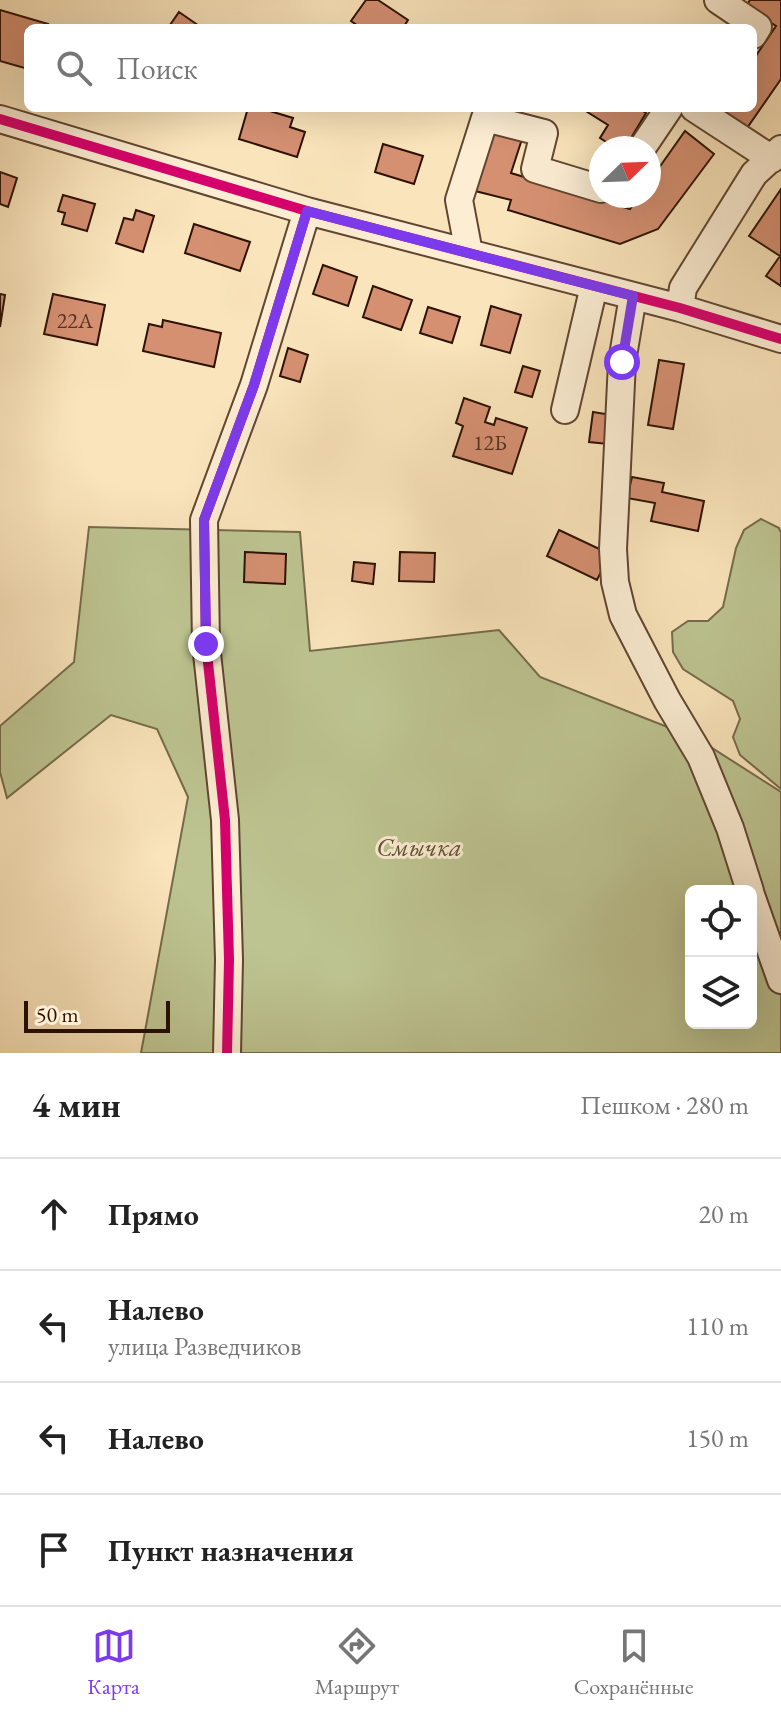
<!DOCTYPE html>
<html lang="ru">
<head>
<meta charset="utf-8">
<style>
	:root { --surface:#fff; --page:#f6f6f6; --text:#222; --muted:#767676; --line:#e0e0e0; --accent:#7c3aed }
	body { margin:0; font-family:"EB Garamond",serif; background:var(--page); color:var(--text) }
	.controls { position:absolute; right:24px; bottom:24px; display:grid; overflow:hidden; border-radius:12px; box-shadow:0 8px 32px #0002 }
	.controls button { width:72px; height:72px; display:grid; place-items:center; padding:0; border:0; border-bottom:2px solid var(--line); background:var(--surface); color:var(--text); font:40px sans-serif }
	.compass { position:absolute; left:589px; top:136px; width:72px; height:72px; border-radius:50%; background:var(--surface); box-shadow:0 8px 32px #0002; rotate:67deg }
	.scale { position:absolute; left:24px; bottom:20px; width:146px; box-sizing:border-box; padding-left:8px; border:4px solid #2d1202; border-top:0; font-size:22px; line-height:28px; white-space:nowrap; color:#2d1202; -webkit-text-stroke:6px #fcedd3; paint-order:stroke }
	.stop { position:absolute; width:24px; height:24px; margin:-18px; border:6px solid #7c3aed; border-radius:50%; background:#fff }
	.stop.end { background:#7c3aed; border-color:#fff; box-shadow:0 2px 8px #0008 }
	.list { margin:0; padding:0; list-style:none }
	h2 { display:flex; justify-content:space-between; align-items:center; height:104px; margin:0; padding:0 32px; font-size:34px }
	h2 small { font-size:26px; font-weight:400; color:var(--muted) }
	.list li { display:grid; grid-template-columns:52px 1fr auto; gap:24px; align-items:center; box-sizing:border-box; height:112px; padding:0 32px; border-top:2px solid var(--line) }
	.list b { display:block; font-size:30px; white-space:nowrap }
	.list p { margin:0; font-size:26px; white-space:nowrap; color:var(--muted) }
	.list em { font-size:26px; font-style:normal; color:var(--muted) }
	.icon { flex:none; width:44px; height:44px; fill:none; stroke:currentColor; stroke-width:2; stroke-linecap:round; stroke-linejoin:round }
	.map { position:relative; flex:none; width:781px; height:1053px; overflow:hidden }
	.search { position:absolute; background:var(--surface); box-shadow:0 8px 32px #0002; left:24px; right:24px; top:24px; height:88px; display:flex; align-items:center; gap:20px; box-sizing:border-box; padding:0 28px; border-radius:12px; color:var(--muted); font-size:30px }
	.sheet { height:552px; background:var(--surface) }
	nav { display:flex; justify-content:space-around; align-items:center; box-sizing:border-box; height:112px; border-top:2px solid var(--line); background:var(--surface); font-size:22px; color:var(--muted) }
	nav a { display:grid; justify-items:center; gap:4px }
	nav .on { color:var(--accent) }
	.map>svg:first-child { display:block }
	.green { fill:#bdc491; stroke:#756b4a; stroke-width:2; fill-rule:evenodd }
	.building { fill:#d59072; stroke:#2d1202; stroke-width:2 }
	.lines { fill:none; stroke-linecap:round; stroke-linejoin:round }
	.minor-casing { stroke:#604630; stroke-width:30 }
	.minor { stroke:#fcedd3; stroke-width:26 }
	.cycleway-casing { stroke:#fcedd3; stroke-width:15 }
	.cycleway { stroke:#d6006c; stroke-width:10 }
	.route { stroke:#7c3aed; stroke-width:10 }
	.labels { text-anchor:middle; stroke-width:6; stroke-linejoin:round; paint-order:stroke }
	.number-label { font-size:22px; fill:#57321e }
	.park-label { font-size:26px; font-style:italic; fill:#5f5034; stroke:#fcedd3 }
</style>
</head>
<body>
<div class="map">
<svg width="781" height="1053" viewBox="0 0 781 1053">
	<rect width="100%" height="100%" fill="#fae4bb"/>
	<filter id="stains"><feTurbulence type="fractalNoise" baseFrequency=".0025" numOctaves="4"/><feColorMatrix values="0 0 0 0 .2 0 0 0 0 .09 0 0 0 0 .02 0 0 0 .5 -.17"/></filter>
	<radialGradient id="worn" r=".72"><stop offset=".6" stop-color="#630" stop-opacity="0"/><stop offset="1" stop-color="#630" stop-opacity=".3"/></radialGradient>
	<path class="green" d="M 761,519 L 779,528 L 781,533 L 781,789 L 740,755 L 733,737 L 740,719 L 733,701 L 683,669 L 673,652 L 672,632 L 688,621 L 708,621 L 723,607 L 736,548 L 744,530 Z
		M 89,527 L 300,532 L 310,651 L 499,630 L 540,677 L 698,739 L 781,792 L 781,1053 L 141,1053 L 188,797 L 157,729 L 111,715 L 7,798 L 0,772 L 0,726 L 74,662 ZM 691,891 L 751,891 L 751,1023 L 691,1023 Z"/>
	<path class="building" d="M 366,0 L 378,0 L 408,20 L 403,28 L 361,28 L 351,21 Z
		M 750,0 L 781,0 L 781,79 L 747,128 L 717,108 L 753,108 L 753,60 L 776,26 L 746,6 Z
		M 0,10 L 48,24 L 47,28 L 28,28 L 28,69 L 0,61 Z
		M 179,12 L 202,28 L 168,28 Z
		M 248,108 L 260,108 L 293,118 L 290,127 L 305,132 L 297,157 L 239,139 Z
		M 581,108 L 638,108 L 646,113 L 625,148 L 616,148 L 600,138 L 608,125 Z
		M 490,126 L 523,136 L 511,173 L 630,209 L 639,196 L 649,196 L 649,182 L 685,131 L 714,154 L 658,229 L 620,244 L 508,210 L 511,200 L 471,190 Z
		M 383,144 L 423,156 L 414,184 L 375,172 Z
		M 0,172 L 17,178 L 8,207 L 0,204 Z
		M 781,189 L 781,286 L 766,276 L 780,256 L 749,236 Z
		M 63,195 L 95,204 L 87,231 L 62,224 L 65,213 L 58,211 Z
		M 136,210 L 154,216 L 143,252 L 116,243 L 124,218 L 133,220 Z
		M 194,224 L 250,242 L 240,271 L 185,253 Z
		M 323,265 L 357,277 L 348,306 L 313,294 Z
		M 373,286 L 412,300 L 401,330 L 363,317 Z
		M 0,294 L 5,295 L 0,327 Z
		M 53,294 L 105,305 L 97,345 L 44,334 Z
		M 491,306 L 521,315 L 510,353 L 481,345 Z
		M 428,307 L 460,317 L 452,343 L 420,333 Z
		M 163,320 L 221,333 L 214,367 L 143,351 L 149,324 L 162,327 Z
		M 288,348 L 308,355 L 300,382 L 280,376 Z
		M 659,360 L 684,364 L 673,429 L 648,425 Z
		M 523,366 L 540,371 L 532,397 L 515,392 Z
		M 464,398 L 490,407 L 485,422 L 494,425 L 496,418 L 527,428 L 512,474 L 453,456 L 463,426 L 456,423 Z
		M 593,412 L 612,415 L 608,444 L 589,442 Z
		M 632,477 L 664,483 L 662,492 L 704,501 L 698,531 L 651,521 L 655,503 L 627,498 Z
		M 559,530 L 610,554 L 597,580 L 547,556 Z
		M 245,552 L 286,554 L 285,584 L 244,582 Z
		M 400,552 L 435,553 L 434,582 L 399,581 Z
		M 354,562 L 375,564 L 373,584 L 352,581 Z"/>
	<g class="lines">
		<defs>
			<path id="minor" d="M 718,0 L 758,27 L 753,35
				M 694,108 L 772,159
				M 0,119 L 307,211 L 680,308 L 781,339
				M 642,148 L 669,108
				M 469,253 L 459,200 L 485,118 L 544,133 L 535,169 L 601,189
				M 633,296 L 622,362 L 613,549 L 615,582 L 623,615 L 667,700 L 701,757 L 730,828 L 750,891
				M 680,308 L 683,288 L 754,174 L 781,149
				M 565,410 L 594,286
				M 751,895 L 781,980
				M 227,1053 L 229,960 L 225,820 L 206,644 L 204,520 L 254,385 L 307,211"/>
		</defs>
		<use href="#minor" class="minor-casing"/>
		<use href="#minor" class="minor"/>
		<defs>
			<path id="cycleway" d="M 0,119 L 307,211 L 680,308 L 781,339
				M 227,1053 L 229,960 L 225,820 L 206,644 L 204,520 L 254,385 L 307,211"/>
		</defs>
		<use href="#cycleway" class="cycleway-casing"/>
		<use href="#cycleway" class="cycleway"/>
	</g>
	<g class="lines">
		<path class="route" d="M 206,644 L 204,520 L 254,385 L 307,211 L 633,296 L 622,362"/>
	</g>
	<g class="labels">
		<g class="number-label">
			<text x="75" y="328">22А</text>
			<text x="490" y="450">12Б</text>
		</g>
		<g class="park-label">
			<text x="419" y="856">Смычка</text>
		</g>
	</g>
	<rect width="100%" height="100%" filter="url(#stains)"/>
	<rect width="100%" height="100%" fill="url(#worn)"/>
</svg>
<div class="controls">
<button><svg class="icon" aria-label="locate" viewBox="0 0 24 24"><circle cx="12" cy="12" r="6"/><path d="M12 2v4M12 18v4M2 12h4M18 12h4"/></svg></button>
<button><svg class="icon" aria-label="layers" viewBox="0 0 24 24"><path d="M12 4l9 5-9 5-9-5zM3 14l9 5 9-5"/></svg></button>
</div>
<svg class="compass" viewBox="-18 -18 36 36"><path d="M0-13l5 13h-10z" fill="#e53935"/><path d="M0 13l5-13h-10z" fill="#767676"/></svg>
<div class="scale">50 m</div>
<div class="stop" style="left:622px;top:362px"></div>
<div class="stop end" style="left:206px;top:644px"></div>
<div class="search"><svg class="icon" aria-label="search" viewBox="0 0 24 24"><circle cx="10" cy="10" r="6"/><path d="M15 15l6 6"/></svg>Поиск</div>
</div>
<section class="sheet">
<h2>4 мин<small>Пешком · 280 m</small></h2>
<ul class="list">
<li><svg class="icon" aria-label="ahead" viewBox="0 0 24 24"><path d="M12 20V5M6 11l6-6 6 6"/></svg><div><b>Прямо</b></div><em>20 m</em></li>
<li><svg class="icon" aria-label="left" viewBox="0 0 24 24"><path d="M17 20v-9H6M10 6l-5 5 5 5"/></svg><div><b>Налево</b><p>улица Разведчиков</p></div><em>110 m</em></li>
<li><svg class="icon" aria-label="left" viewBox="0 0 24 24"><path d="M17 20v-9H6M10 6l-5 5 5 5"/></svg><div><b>Налево</b></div><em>150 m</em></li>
<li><svg class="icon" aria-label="arrive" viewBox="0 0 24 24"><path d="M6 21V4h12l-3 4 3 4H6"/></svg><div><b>Пункт назначения</b></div></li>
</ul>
</section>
<nav>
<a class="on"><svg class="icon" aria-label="map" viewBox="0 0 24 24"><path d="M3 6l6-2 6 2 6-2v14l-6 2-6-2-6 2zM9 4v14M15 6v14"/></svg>Карта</a>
<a><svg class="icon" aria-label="directions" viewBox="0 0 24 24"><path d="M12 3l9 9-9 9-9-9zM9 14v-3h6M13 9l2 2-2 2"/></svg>Маршрут</a>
<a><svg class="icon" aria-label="saved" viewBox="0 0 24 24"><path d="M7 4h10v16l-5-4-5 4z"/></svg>Сохранённые</a>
</nav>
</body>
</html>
